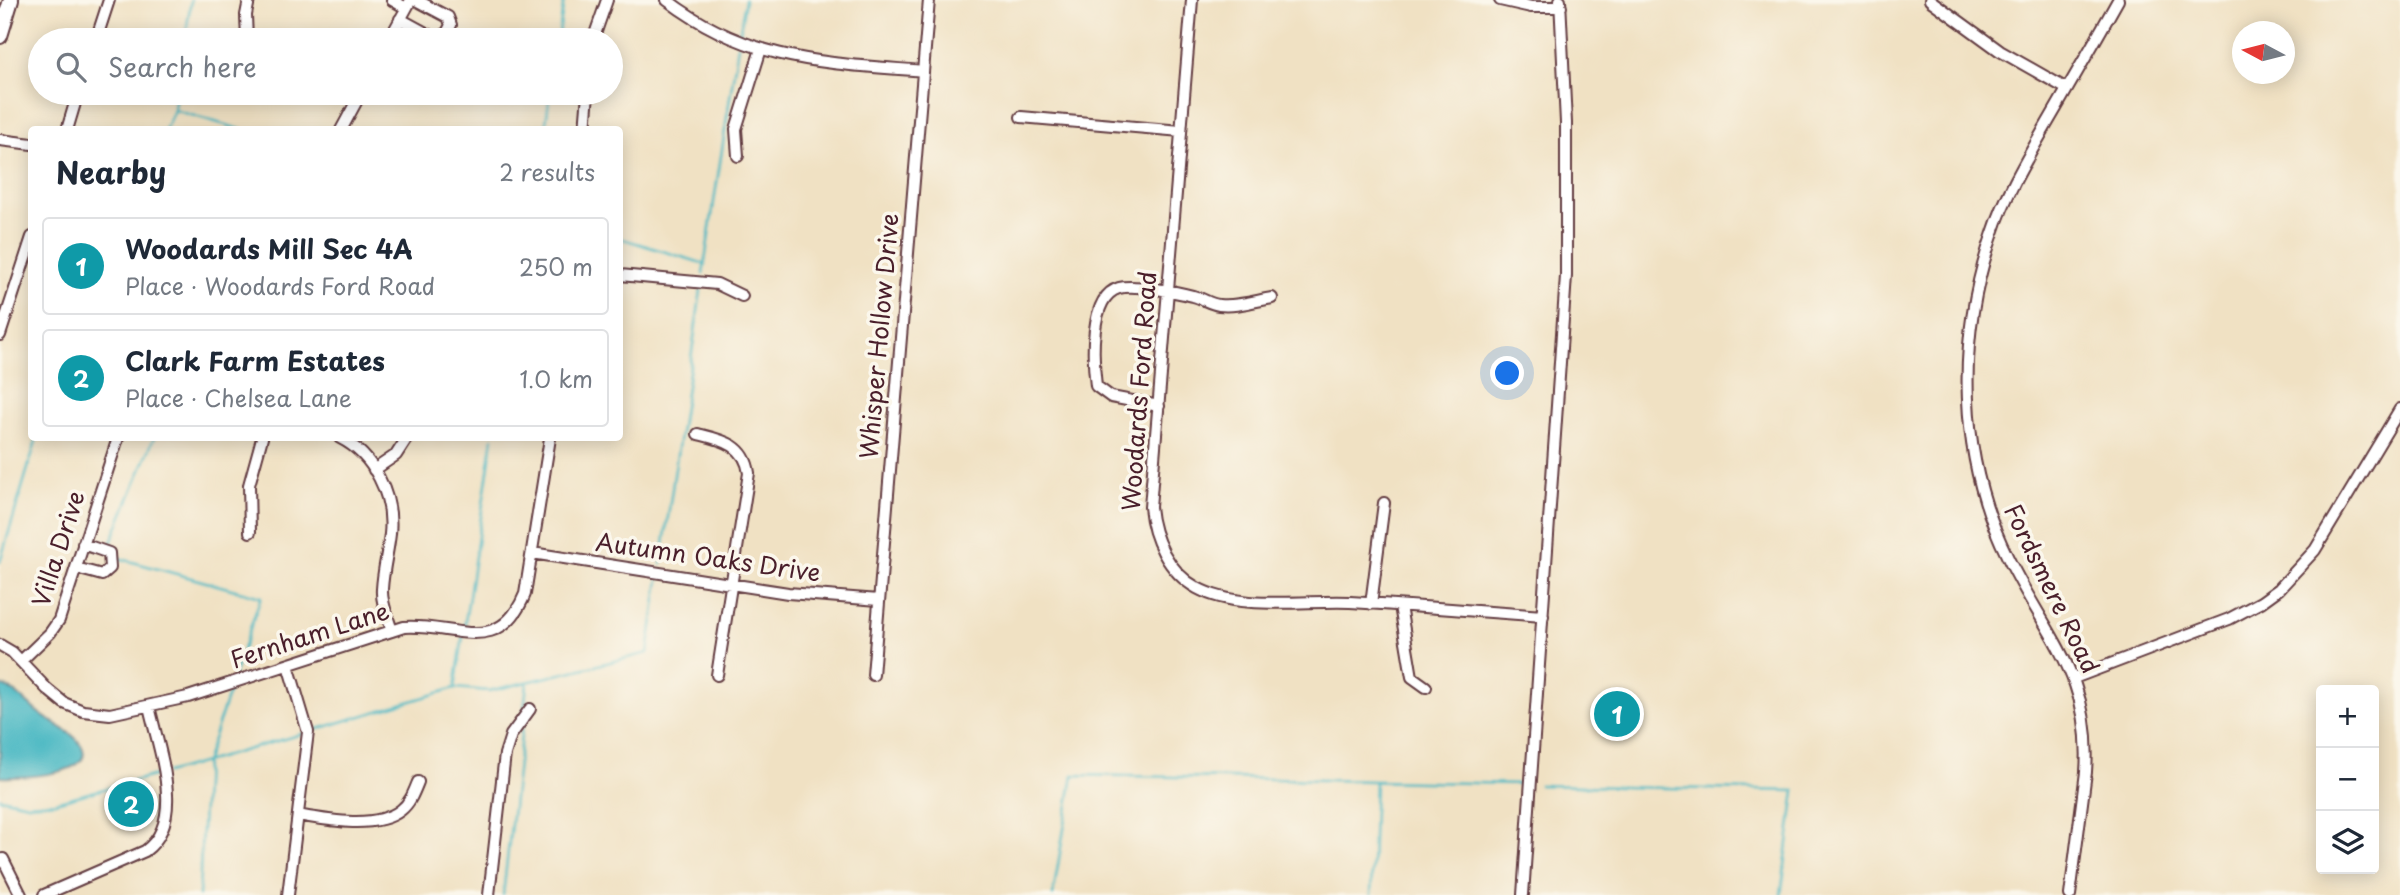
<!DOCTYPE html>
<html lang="en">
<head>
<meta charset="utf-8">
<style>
	:root { --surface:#fff; --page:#f2f2f3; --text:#1f2937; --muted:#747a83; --line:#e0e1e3; --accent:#b45309 }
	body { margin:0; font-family:"Playpen Sans",sans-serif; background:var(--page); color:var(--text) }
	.controls { position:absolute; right:21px; bottom:21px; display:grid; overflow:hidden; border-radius:7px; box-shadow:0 4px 18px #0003 }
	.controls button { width:63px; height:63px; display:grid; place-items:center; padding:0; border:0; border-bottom:2px solid var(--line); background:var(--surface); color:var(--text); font:35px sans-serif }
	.compass { position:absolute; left:2232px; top:21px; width:63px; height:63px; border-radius:50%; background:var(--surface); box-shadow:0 4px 18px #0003; rotate:277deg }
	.you { position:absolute; left:1508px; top:374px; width:24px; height:24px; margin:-18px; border:5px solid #fff; border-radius:50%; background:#1a73e8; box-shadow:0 0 0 10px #1a73e833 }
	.badge { display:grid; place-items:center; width:46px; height:46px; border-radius:50%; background:var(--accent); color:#fff; font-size:23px; font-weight:700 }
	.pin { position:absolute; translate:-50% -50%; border:4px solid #fff; box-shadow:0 2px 7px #0006 }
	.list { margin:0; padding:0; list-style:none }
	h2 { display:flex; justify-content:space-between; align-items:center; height:91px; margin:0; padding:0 28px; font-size:30px }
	h2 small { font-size:23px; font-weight:400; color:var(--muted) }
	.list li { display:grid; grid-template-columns:46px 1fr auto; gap:21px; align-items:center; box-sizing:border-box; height:98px; margin:0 14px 14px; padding:0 14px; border:2px solid var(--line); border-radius:7px }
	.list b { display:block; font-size:26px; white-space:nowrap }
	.list p { margin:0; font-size:23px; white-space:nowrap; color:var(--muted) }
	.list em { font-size:23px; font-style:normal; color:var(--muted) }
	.icon { flex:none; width:38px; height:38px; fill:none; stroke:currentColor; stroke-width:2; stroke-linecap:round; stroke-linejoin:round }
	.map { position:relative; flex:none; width:2400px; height:895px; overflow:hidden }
	.search { position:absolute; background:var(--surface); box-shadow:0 4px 18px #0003; left:28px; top:28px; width:595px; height:77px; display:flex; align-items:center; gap:18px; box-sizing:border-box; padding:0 24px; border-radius:38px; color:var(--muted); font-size:26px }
	.panel { position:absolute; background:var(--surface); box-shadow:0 4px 18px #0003; left:28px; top:126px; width:595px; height:315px; border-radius:7px }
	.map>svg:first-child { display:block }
	.water { fill:#49b8c3; stroke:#4a6c77; stroke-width:2 }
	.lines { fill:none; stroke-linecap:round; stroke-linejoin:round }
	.stream { stroke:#49b8c3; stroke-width:2.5 }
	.street-casing { stroke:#633c42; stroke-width:14 }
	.secondary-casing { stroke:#633c42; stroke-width:18 }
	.street { stroke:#fff; stroke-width:10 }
	.secondary { stroke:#fff; stroke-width:14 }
	.labels { text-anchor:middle; stroke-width:7; stroke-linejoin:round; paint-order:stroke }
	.street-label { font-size:24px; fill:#4a1f2b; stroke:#fbf7ec }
</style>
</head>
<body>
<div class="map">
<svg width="2400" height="895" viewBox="0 0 2400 895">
	<rect width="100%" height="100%" fill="#fbf7ec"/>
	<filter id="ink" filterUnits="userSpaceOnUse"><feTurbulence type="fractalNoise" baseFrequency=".0143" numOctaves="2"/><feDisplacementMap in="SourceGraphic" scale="14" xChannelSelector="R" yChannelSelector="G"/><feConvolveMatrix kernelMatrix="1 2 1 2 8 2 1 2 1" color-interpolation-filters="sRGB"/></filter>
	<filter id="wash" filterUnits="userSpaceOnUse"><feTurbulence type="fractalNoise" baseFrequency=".00686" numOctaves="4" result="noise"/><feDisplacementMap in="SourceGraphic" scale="28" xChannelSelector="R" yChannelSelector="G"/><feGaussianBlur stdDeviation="1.57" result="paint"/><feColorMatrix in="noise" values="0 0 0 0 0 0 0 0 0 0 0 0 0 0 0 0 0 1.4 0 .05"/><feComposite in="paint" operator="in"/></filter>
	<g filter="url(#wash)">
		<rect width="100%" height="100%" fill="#f0e1c3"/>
		<path class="water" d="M 0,685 C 16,689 26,703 39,713 C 51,723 70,730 79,742 C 105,776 15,778 0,777 Z"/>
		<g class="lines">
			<path class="stream" d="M 739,38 L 745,0
				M 185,40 L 191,0
				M 558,40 L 564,0
				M 174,110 L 243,130
				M 165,130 L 174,110 L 176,93
				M 545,130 L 550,93
				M 620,238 L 705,264
				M 703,274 L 738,45
				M 110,545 L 154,438
				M 118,558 L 261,597 L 234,675
				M 0,562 L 37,438
				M 661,565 L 701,290
				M 464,629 L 493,438
				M 455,688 L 463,636
				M 524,711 L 527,683
				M 311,731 L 455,688 L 489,691 L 648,653 L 659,580
				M 167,773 L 305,733
				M 1539,785 L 1795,791 L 1781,895
				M 0,798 L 28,804 L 55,802 L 160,774
				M 199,895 L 205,763 L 229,692
				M 503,895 L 522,728
				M 1053,895 L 1073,775 L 1524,784
				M 1371,895 L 1375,781"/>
		</g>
	</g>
	<g filter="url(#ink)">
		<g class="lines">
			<defs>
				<path id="street" d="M 392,0 L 406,8
					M 667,0 C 748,62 826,63 923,71
					M 1192,0 L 1150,507 C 1153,538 1168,572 1197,588 C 1239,611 1303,600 1350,602 C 1415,606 1479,611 1543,616
					M 1500,0 L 1531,7 L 1561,7
					M 1930,0 L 2000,51 L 2067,89
					M 400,19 L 435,38 L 444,38 L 451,25 L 448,17 L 416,0
					M 96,40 L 109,0
					M 247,40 L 246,15 L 249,0
					M 389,40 L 411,0
					M 593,40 L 607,0
					M 1021,117 L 1181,131
					M 67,130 L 78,93
					M 341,130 L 361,93
					M 585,130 L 588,93
					M 0,140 L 32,144
					M 738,156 L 736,129 L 761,49
					M 620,275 L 717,284 L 742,296
					M 0,335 L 32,237
					M 1159,406 L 1111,397 L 1096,386 C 1093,362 1088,297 1119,288 C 1133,284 1178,292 1193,296 C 1202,298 1210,304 1219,305 C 1236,307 1255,301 1272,298
					M 698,434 C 722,440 745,444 749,473 L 717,675
					M 340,438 C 374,455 394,496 390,534 C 388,552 383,570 382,589 C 381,603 388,617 392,631
					M 374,470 L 396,455 L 407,438
					M 250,532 L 249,485 L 262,438
					M 532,553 L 788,593 L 879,600
					M 76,568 L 102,575 L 110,568 L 109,553 L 83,544
					M 1371,604 L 1384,503
					M 1400,606 L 1412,677 L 1426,687
					M 0,645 L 12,652 L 47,689 L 64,703 L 83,711 L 110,714 L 188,697 L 404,627 C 453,623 499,658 525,594 L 550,438
					M 21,661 L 50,633 L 59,620 L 118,438
					M 873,675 L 929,0
					M 2074,678 L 2229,619 L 2261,602 L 2279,589 L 2315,550 L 2400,409
					M 298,815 C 326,820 376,830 401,810 C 410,803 414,792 418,782
					M 3,859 L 21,895
					M 44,895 L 145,851 C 187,821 158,748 149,706
					M 288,895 L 308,732 L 288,665
					M 489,895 L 505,754 L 511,735 L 530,709
					M 1523,895 L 1566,276 L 1566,123 L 1560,0
					M 2070,895 L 2086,772 C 2093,677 2046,636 2008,558 C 1958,458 1956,338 1993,233 C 2005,196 2025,162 2044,129 C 2069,86 2094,43 2118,0"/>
				<path id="secondary" d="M 0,36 L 11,0"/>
			</defs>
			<use href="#street" class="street-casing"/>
			<use href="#secondary" class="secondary-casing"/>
			<use href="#street" class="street"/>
			<use href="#secondary" class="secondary"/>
		</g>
	</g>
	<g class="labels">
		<g class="street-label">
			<text transform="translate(880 336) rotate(-85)" y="8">Whisper Hollow Drive</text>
			<text transform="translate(1140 391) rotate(-86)" y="8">Woodards Ford Road</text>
			<text transform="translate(59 549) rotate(-72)" y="8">Villa Drive</text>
			<text transform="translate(708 558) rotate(8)" y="8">Autumn Oaks Drive</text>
			<text transform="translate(2051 589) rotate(64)" y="8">Fordsmere Road</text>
			<text transform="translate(310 636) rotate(-18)" y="8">Fernham Lane</text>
		</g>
	</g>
</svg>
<div class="controls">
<button>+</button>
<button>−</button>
<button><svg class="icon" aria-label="layers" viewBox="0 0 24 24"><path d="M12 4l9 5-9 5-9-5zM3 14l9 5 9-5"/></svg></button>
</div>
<svg class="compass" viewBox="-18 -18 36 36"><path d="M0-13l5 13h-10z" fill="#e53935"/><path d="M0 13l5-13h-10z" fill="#747a83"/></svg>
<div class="you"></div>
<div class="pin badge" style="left:1617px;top:714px;background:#0f9aa8">1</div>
<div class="pin badge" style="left:131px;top:804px;background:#0f9aa8">2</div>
<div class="search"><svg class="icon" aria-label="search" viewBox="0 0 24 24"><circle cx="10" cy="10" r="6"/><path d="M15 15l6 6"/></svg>Search here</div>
<section class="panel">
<h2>Nearby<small>2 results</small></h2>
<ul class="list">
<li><span class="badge" style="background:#0f9aa8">1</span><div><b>Woodards Mill Sec 4A</b><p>Place · Woodards Ford Road</p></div><em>250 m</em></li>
<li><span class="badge" style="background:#0f9aa8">2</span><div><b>Clark Farm Estates</b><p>Place · Chelsea Lane</p></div><em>1.0 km</em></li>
</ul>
</section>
</div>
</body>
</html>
